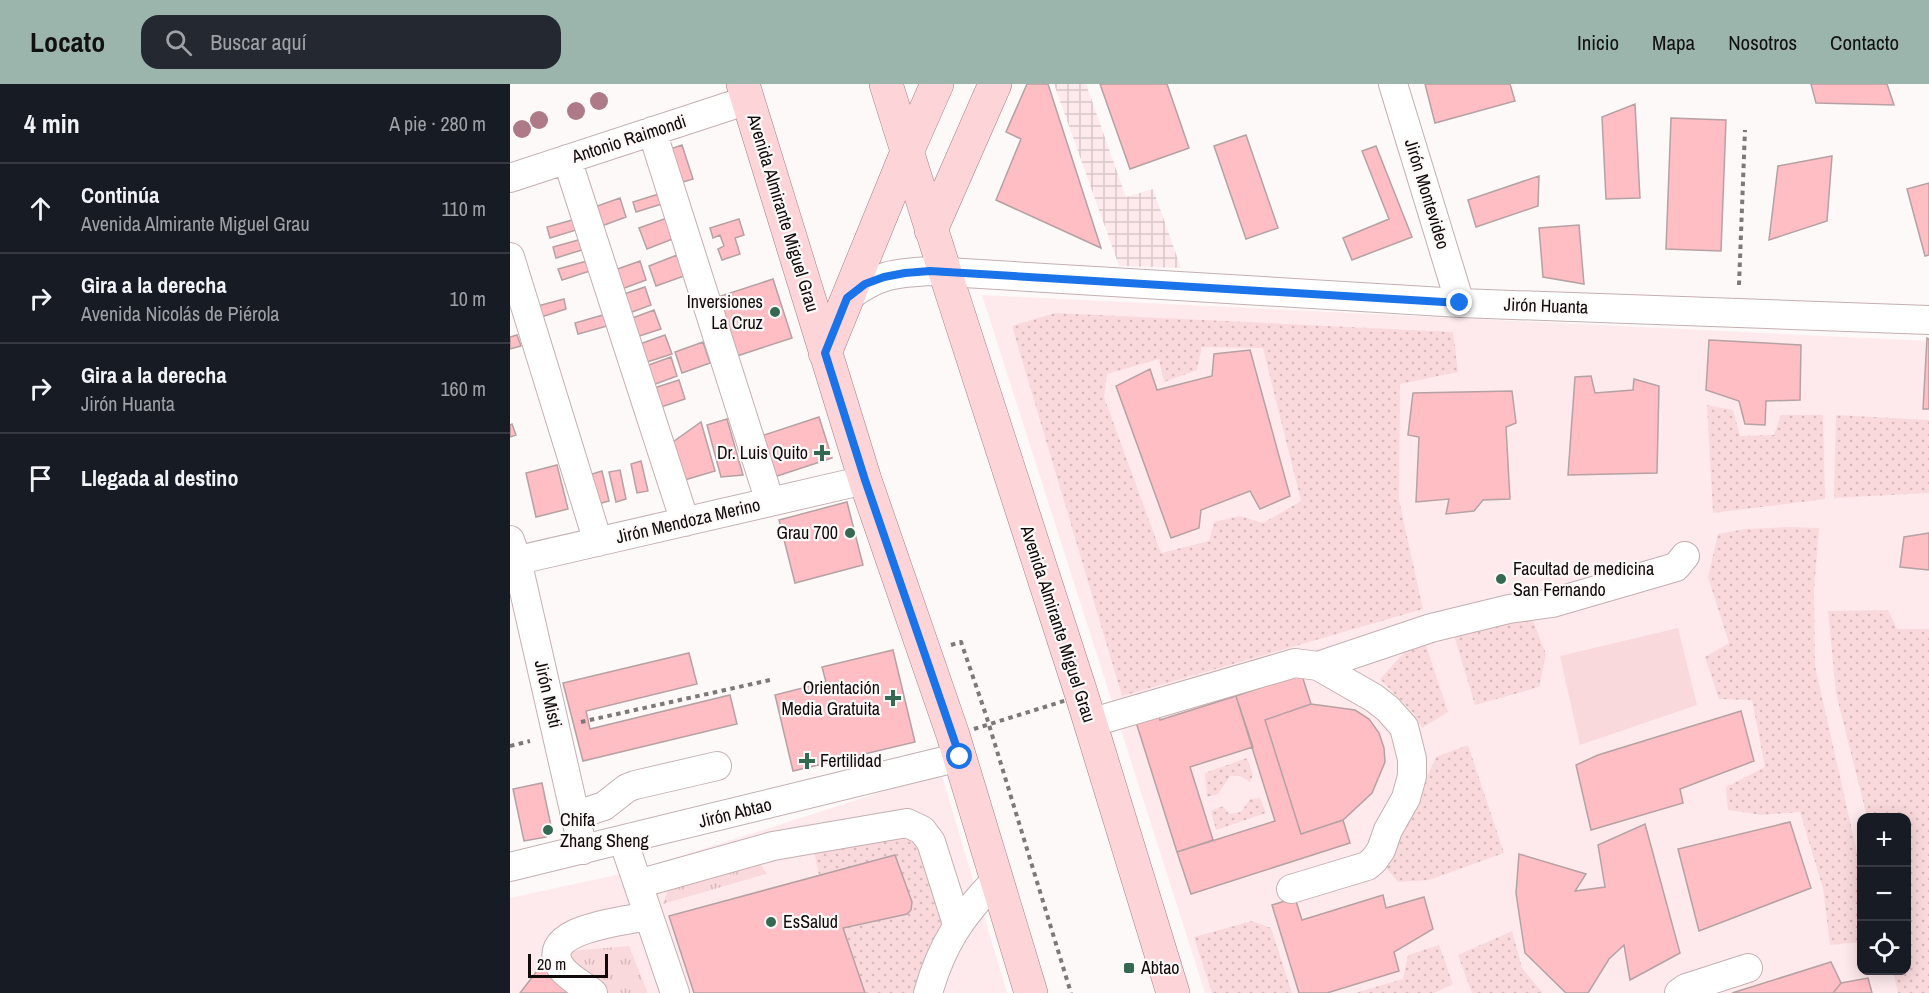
<!DOCTYPE html>
<html lang="es">
<head>
<meta charset="utf-8">
<style>
	:root { --surface:#171b24; --page:#242831; --text:#f1f3f6; --muted:#9ea1a6; --line:#363941; --accent:#9cb5ac }
	body { margin:0; font-family:"Archivo Narrow",sans-serif; background:var(--page); color:var(--text) }
	.controls { position:absolute; right:18px; bottom:18px; display:grid; overflow:hidden; border-radius:12px; box-shadow:0 3px 15px #0003 }
	.controls button { width:54px; height:54px; display:grid; place-items:center; padding:0; border:0; border-bottom:2px solid var(--line); background:var(--surface); color:var(--text); font:30px sans-serif }
	.scale { position:absolute; left:18px; bottom:15px; width:80px; box-sizing:border-box; padding-left:6px; border:3px solid #110a0b; border-top:0; font-size:16px; line-height:21px; white-space:nowrap; color:#110a0b; -webkit-text-stroke:4px #fdf9f9; paint-order:stroke }
	.stop { position:absolute; width:18px; height:18px; margin:-14px; border:4px solid #1a73e8; border-radius:50%; background:#fff }
	.stop.end { background:#1a73e8; border-color:#fff; box-shadow:0 2px 6px #0008 }
	.list { margin:0; padding:0; list-style:none }
	h2 { display:flex; justify-content:space-between; align-items:center; height:78px; margin:0; padding:0 24px; font-size:26px }
	h2 small { font-size:20px; font-weight:400; color:var(--muted) }
	.list li { display:grid; grid-template-columns:39px 1fr auto; gap:18px; align-items:center; box-sizing:border-box; height:90px; padding:0 24px; border-top:2px solid var(--line) }
	.list b { display:block; font-size:22px; white-space:nowrap }
	.list p { margin:0; font-size:20px; white-space:nowrap; color:var(--muted) }
	.list em { font-size:20px; font-style:normal; color:var(--muted) }
	.icon { flex:none; width:33px; height:33px; fill:none; stroke:currentColor; stroke-width:2; stroke-linecap:round; stroke-linejoin:round }
	.map { position:relative; flex:none; width:1419px; height:909px; overflow:hidden }
	header { display:flex; align-items:center; gap:36px; box-sizing:border-box; height:84px; padding:0 30px; background:var(--accent); color:#111 }
	header strong { font-size:28px }
	nav { display:flex; gap:33px; margin-inline-start:auto; font-size:21px }
	.search { width:420px; height:54px; background:var(--page); display:flex; align-items:center; gap:15px; box-sizing:border-box; padding:0 21px; border-radius:18px; color:var(--muted); font-size:22px }
	main { display:flex }
	aside { flex:1; background:var(--surface) }
	.map>svg:first-child { display:block }
	.built { fill:#feeaec; fill-rule:evenodd }
	.industrial { fill:url(#industrial-grid) }
	.grass { fill:url(#grass-tufts) }
	.park { fill:url(#park-dots); fill-rule:evenodd }
	.pitch { fill:#fad9dc }
	.building { fill:#ffbdc4; stroke:#b6a1a3; stroke-width:1.5 }
	.lines { fill:none; stroke-linecap:round; stroke-linejoin:round }
	.minor-casing { stroke:#c5afb1; stroke-width:30 }
	.major-casing { stroke:#aa7c81; stroke-width:34 }
	.path { stroke:#7e7979; stroke-width:4; stroke-dasharray:4.5 4.5; stroke-linecap:butt }
	.minor { stroke:#fff; stroke-width:28 }
	.major { stroke:#fdd5d9; stroke-width:33 }
	.path-bridge { stroke:#7e7979; stroke-width:4; stroke-dasharray:4.5 4.5; stroke-linecap:butt }
	.tree { fill:#ae7a88 }
	.route { stroke:#1a73e8; stroke-width:8 }
	.poi-dot { fill:#336a51; stroke:#fdf9f9; stroke-width:2 }
	.labels { text-anchor:middle; stroke-width:4.5; stroke-linejoin:round; paint-order:stroke }
	.street-label { font-size:18px; fill:#110a0b; stroke:#fdf9f9 }
	.poi-label { font-size:18px; fill:#110a0b; stroke:#fdf9f9; text-anchor:start }
</style>
</head>
<body>
<header>
<strong>Locato</strong>
<div class="search"><svg class="icon" aria-label="search" viewBox="0 0 24 24"><circle cx="10" cy="10" r="6"/><path d="M15 15l6 6"/></svg>Buscar aquí</div>
<nav><a>Inicio</a><a>Mapa</a><a>Nosotros</a><a>Contacto</a></nav>
</header>
<main>
<aside>
<h2>4 min<small>A pie · 280 m</small></h2>
<ul class="list">
<li><svg class="icon" aria-label="ahead" viewBox="0 0 24 24"><path d="M12 20V5M6 11l6-6 6 6"/></svg><div><b>Continúa</b><p>Avenida Almirante Miguel Grau</p></div><em>110 m</em></li>
<li><svg class="icon" aria-label="right" viewBox="0 0 24 24"><path d="M7 20v-9h11M14 6l5 5-5 5"/></svg><div><b>Gira a la derecha</b><p>Avenida Nicolás de Piérola</p></div><em>10 m</em></li>
<li><svg class="icon" aria-label="right" viewBox="0 0 24 24"><path d="M7 20v-9h11M14 6l5 5-5 5"/></svg><div><b>Gira a la derecha</b><p>Jirón Huanta</p></div><em>160 m</em></li>
<li><svg class="icon" aria-label="arrive" viewBox="0 0 24 24"><path d="M6 21V4h12l-3 4 3 4H6"/></svg><div><b>Llegada al destino</b></div></li>
</ul>
</aside>
<div class="map">
<svg width="1419" height="909" viewBox="0 0 1419 909">
	<defs>
		<pattern id="industrial-grid" width="8" height="8" patternUnits="userSpaceOnUse" patternTransform="scale(1.5)"><rect width="8" height="8" fill="#feeaec"/><path d="M0 4h8M4 0v8" fill="none" stroke="#d9c7c9"/></pattern>
		<pattern id="grass-tufts" width="24" height="20" patternUnits="userSpaceOnUse" patternTransform="scale(1.5)"><rect width="24" height="20" fill="#fad9dc"/><path d="M3 7l-1-3M5 7V3M7 7l1-3M15 17l-1-3M17 17v-4M19 17l1-3" fill="none" stroke="#d5b9bb"/></pattern>
		<pattern id="park-dots" width="8" height="8" patternUnits="userSpaceOnUse" patternTransform="scale(1.5)"><rect width="8" height="8" fill="#fad9dc"/><path d="M2 2h.1M6 6h.1" fill="none" stroke="#d5b9bb" stroke-width="1.8" stroke-linecap="round"/></pattern>
	</defs>
	<rect width="100%" height="100%" fill="#fdf9f9"/>
	<path class="built" d="M 472,211 L 1419,257 L 1419,909 L 695,909 ZM 1352,734 L 1396,734 L 1396,886 L 1352,886 Z
		M 431,689 L 497,909 L 0,909 L 0,814 L 124,787 Z"/>
	<path class="industrial" d="M 544,0 L 576,0 L 616,113 L 643,105 L 671,184 L 609,182 Z"/>
	<path class="grass" d="M 247,772 L 256,790 L 153,820 L 162,794 Z
		M 119,862 L 137,907 L 137,909 L 89,909 L 62,881 L 61,867 Z"/>
	<path class="park" d="M 545,229 L 943,248 L 948,288 L 890,300 L 889,416 L 913,525 L 612,612 L 502,242 ZM 692,263 L 753,264 L 791,417 L 753,439 L 730,432 L 704,438 L 699,457 L 651,469 L 594,313 L 597,290 L 649,275 L 654,298 L 687,286 Z
		M 1197,321 L 1223,326 L 1230,352 L 1264,351 L 1271,331 L 1313,331 L 1315,415 L 1203,429 Z
		M 1326,331 L 1419,336 L 1419,409 L 1324,414 Z
		M 1280,443 L 1309,444 L 1304,506 L 1305,582 L 1351,786 L 1351,858 L 1320,861 L 1313,804 L 1290,728 L 1252,731 L 1218,726 L 1216,703 L 1255,683 L 1242,616 L 1209,615 L 1195,573 L 1219,559 L 1198,493 L 1208,450 L 1236,445 Z
		M 1378,526 L 1387,545 L 1419,545 L 1419,909 L 1388,909 L 1383,887 L 1396,886 L 1396,734 L 1357,733 L 1326,609 L 1318,527 Z
		M 1002,534 L 1023,537 L 1036,570 L 1029,603 L 965,621 L 943,548 Z
		M 912,549 L 938,628 L 912,644 L 903,629 L 870,595 Z
		M 958,661 L 994,769 L 919,796 L 888,798 L 876,784 L 926,673 Z
		M 737,674 L 743,691 L 740,698 L 730,692 L 720,692 L 708,710 L 697,713 L 695,689 Z
		M 750,714 L 756,729 L 706,746 L 701,727 L 713,722 L 719,730 L 731,728 L 740,715 Z
		M 379,749 L 409,756 L 433,836 L 406,899 L 405,909 L 355,909 L 333,844 L 397,830 L 401,827 L 402,818 L 385,771 L 309,791 L 304,767 Z
		M 742,837 L 761,844 L 782,909 L 702,909 L 684,853 Z
		M 1002,847 L 1012,884 L 1033,909 L 962,909 L 948,871 Z
		M 929,861 L 943,900 L 924,909 L 845,909 L 893,895 L 898,871 Z"/>
	<path class="pitch" d="M 1168,544 L 1187,621 L 1070,661 L 1050,572 Z"/>
	<path class="building" d="M 517,0 L 538,0 L 591,164 L 486,116 L 511,55 L 496,48 Z
		M 590,0 L 657,0 L 679,64 L 620,85 Z
		M 915,0 L 1000,0 L 1005,17 L 925,39 Z
		M 1301,0 L 1377,0 L 1384,21 L 1306,19 Z
		M 1125,20 L 1130,114 L 1096,115 L 1092,33 Z
		M 1161,34 L 1216,36 L 1211,167 L 1156,165 Z
		M 736,51 L 768,144 L 736,155 L 704,62 Z
		M 172,61 L 183,95 L 166,100 L 155,67 Z
		M 866,62 L 902,153 L 842,176 L 833,154 L 879,135 L 852,67 Z
		M 1322,72 L 1317,137 L 1259,156 L 1268,82 Z
		M 1029,92 L 1028,122 L 966,143 L 958,116 Z
		M 1419,99 L 1419,171 L 1415,172 L 1397,105 Z
		M 152,109 L 155,119 L 126,128 L 123,118 Z
		M 110,114 L 116,133 L 89,143 L 82,124 Z
		M 157,134 L 165,154 L 137,165 L 129,144 Z
		M 66,135 L 69,145 L 40,154 L 37,143 Z
		M 229,135 L 234,151 L 225,154 L 230,170 L 212,176 L 208,165 L 214,162 L 210,151 L 203,154 L 200,144 Z
		M 1069,141 L 1074,200 L 1033,193 L 1029,144 Z
		M 72,155 L 75,165 L 46,174 L 43,163 Z
		M 167,171 L 174,192 L 146,202 L 139,182 Z
		M 77,177 L 80,187 L 52,196 L 48,185 Z
		M 130,177 L 136,196 L 109,206 L 102,187 Z
		M 263,195 L 282,254 L 227,272 L 208,213 Z
		M 135,203 L 141,221 L 114,231 L 108,212 Z
		M 54,215 L 56,225 L 28,234 L 24,223 Z
		M 144,226 L 151,245 L 123,254 L 117,236 Z
		M 93,231 L 97,242 L 68,250 L 65,239 Z
		M 7,251 L 11,262 L 0,265 L 0,253 Z
		M 155,251 L 162,270 L 134,279 L 127,261 Z
		M 1417,254 L 1419,255 L 1419,325 L 1413,325 Z
		M 1199,256 L 1291,261 L 1290,316 L 1256,317 L 1255,341 L 1235,340 L 1229,317 L 1196,306 Z
		M 193,258 L 200,279 L 172,289 L 165,268 Z
		M 740,266 L 780,412 L 750,425 L 740,407 L 691,426 L 689,444 L 661,454 L 606,302 L 640,285 L 647,306 L 702,292 L 704,270 Z
		M 161,273 L 167,292 L 140,302 L 133,283 Z
		M 1081,292 L 1085,309 L 1123,306 L 1124,295 L 1149,302 L 1147,389 L 1058,391 L 1065,293 Z
		M 169,296 L 175,315 L 148,324 L 141,305 Z
		M 1002,307 L 1006,339 L 996,343 L 1000,415 L 973,416 L 964,427 L 936,430 L 939,415 L 906,418 L 909,353 L 898,351 L 903,309 Z
		M 309,333 L 322,374 L 261,394 L 248,353 Z
		M 217,335 L 233,391 L 211,393 L 197,341 Z
		M 191,338 L 205,387 L 171,397 L 160,360 Z
		M 2,340 L 6,351 L 0,353 L 0,341 Z
		M 131,377 L 138,407 L 127,409 L 121,380 Z
		M 47,381 L 58,425 L 26,433 L 16,389 Z
		M 110,386 L 116,415 L 106,418 L 99,388 Z
		M 92,387 L 99,417 L 88,420 L 82,390 Z
		M 337,418 L 353,481 L 285,499 L 269,436 Z
		M 1419,449 L 1419,486 L 1390,483 L 1394,453 Z
		M 383,566 L 405,658 L 283,687 L 265,611 L 316,598 L 312,583 Z
		M 179,569 L 187,600 L 76,627 L 80,645 L 220,611 L 227,640 L 73,677 L 53,599 Z
		M 789,582 L 801,620 L 755,636 L 791,750 L 833,736 L 840,759 L 681,810 L 667,768 L 765,737 L 726,612 L 758,601 Z
		M 726,612 L 743,663 L 680,683 L 703,756 L 667,768 L 625,635 L 648,627 L 650,636 Z
		M 801,620 L 845,626 L 859,635 L 869,649 L 874,664 L 875,678 L 862,709 L 833,736 L 791,750 L 755,636 Z
		M 1231,627 L 1244,677 L 1170,705 L 1173,719 L 1081,746 L 1066,681 L 1088,671 Z
		M 32,699 L 41,742 L 39,749 L 36,753 L 14,757 L 3,705 Z
		M 1280,738 L 1301,804 L 1189,847 L 1168,765 Z
		M 1135,740 L 1170,869 L 1120,896 L 1114,861 L 1099,875 L 1078,909 L 1056,909 L 1015,869 L 1006,809 L 1009,770 L 1076,790 L 1065,807 L 1095,803 L 1088,761 Z
		M 385,771 L 402,818 L 401,826 L 397,830 L 333,844 L 355,909 L 184,909 L 159,832 Z
		M 873,811 L 876,824 L 914,813 L 923,845 L 884,868 L 889,887 L 817,909 L 789,909 L 762,821 L 785,814 L 792,836 Z
		M 1321,878 L 1331,899 L 1323,909 L 1222,909 Z
		M 30,883 L 69,909 L 10,909 Z
		M 1358,894 L 1362,909 L 1323,909 L 1331,899 Z"/>
	<g class="lines">
		<defs>
			<path id="minor" d="M 883,0 L 950,219
				M 142,47 L 260,418
				M 57,75 L 175,438
				M 0,94 L 238,16
				M 0,173 L 88,458
				M 337,214 C 367,191 383,189 420,187 L 950,219 L 1419,236
				M 0,456 L 7,476 L 73,766
				M 0,478 L 355,396
				M 808,582 L 921,544 L 999,525 L 1042,519 L 1166,483 L 1175,472
				M 580,639 L 785,579 L 808,582 L 864,614 L 878,625 L 894,643 L 902,675 L 902,692 L 896,714 L 878,746 L 871,766 L 864,776 L 857,782 L 781,805
				M 64,732 L 94,722 L 117,704 L 125,701 L 207,682
				M 113,756 L 165,909
				M 0,783 L 450,673
				M 128,800 L 263,762 L 397,739 L 412,746 L 421,758 L 447,840
				M 83,909 C 74,902 61,895 53,886 C 21,845 116,837 138,832
				M 418,909 C 432,860 451,832 486,796
				M 1169,909 L 1176,904 L 1238,884"/>
			<path id="major" d="M 233,0 L 355,396 L 443,651 L 521,909
				M 376,0 L 435,188 L 572,612 L 663,909
				M 421,146 L 485,0
				M 315,269 L 397,68 L 427,0"/>
		</defs>
		<use href="#minor" class="minor-casing"/>
		<use href="#major" class="major-casing"/>
		<path class="path" d="M 1229,201 L 1235,46
			M 441,561 L 451,558 L 476,631 L 561,909
			M 71,638 L 260,596
			M 0,662 L 20,657"/>
		<use href="#minor" class="minor"/>
		<use href="#major" class="major"/>
		<path class="path-bridge" d="M 464,645 L 557,616"/>
	</g>
	<g class="tree">
		<circle cx="89" cy="17" r="9"/>
		<circle cx="66" cy="27" r="9"/>
		<circle cx="29" cy="36" r="9"/>
		<circle cx="12" cy="45" r="9"/>
	</g>
	<g class="lines">
		<path class="route" d="M 450,673 L 355,396 L 315,269 L 337,214 L 355,200 L 374,193 L 395,189 L 420,187 L 950,219"/>
	</g>
	<g class="poi-dot">
		<circle cx="265" cy="228" r="6"/>
		<path d="M309 360h6v6h6v6h-6v6h-6v-6h-6v-6h6z"/>
		<circle cx="340" cy="449" r="6"/>
		<circle cx="991" cy="495" r="6"/>
		<path d="M380 605h6v6h6v6h-6v6h-6v-6h-6v-6h6z"/>
		<path d="M294 668h6v6h6v6h-6v6h-6v-6h-6v-6h6z"/>
		<circle cx="38" cy="746" r="6"/>
		<circle cx="261" cy="838" r="6"/>
		<rect x="613" y="878" width="12" height="12" rx="3"/>
	</g>
	<g class="labels">
		<g class="street-label">
			<text transform="translate(119 55) rotate(-18)" y="6">Antonio Raimondi</text>
			<text transform="translate(917 110) rotate(73)" y="6">Jirón Montevideo</text>
			<text transform="translate(273 129) rotate(73)" y="6">Avenida Almirante Miguel Grau</text>
			<text transform="translate(1036 222) rotate(2)" y="6">Jirón Huanta</text>
			<text transform="translate(178 437) rotate(-13)" y="6">Jirón Mendoza Merino</text>
			<text transform="translate(548 540) rotate(72)" y="6">Avenida Almirante Miguel Grau</text>
			<text transform="translate(38 610) rotate(77)" y="6">Jirón Misti</text>
			<text transform="translate(225 729) rotate(-14)" y="6">Jirón Abtao</text>
		</g>
		<g class="poi-label">
			<text x="253" y="224" text-anchor="end">Inversiones<tspan x="253" dy="21">La Cruz</tspan></text>
			<text x="298" y="375" text-anchor="end">Dr. Luis Quito</text>
			<text x="328" y="455" text-anchor="end">Grau 700</text>
			<text x="1003" y="491">Facultad de medicina<tspan x="1003" dy="21">San Fernando</tspan></text>
			<text x="370" y="610" text-anchor="end">Orientación<tspan x="370" dy="21">Media Gratuita</tspan></text>
			<text x="310" y="683">Fertilidad</text>
			<text x="50" y="742">Chifa<tspan x="50" dy="21">Zhang Sheng</tspan></text>
			<text x="273" y="844">EsSalud</text>
			<text x="631" y="890">Abtao</text>
		</g>
	</g>
</svg>
<div class="controls">
<button>+</button>
<button>−</button>
<button><svg class="icon" aria-label="locate" viewBox="0 0 24 24"><circle cx="12" cy="12" r="6"/><path d="M12 2v4M12 18v4M2 12h4M18 12h4"/></svg></button>
</div>
<div class="scale">20 m</div>
<div class="stop" style="left:450px;top:673px"></div>
<div class="stop end" style="left:950px;top:219px"></div>
</div>
</main>
</body>
</html>
